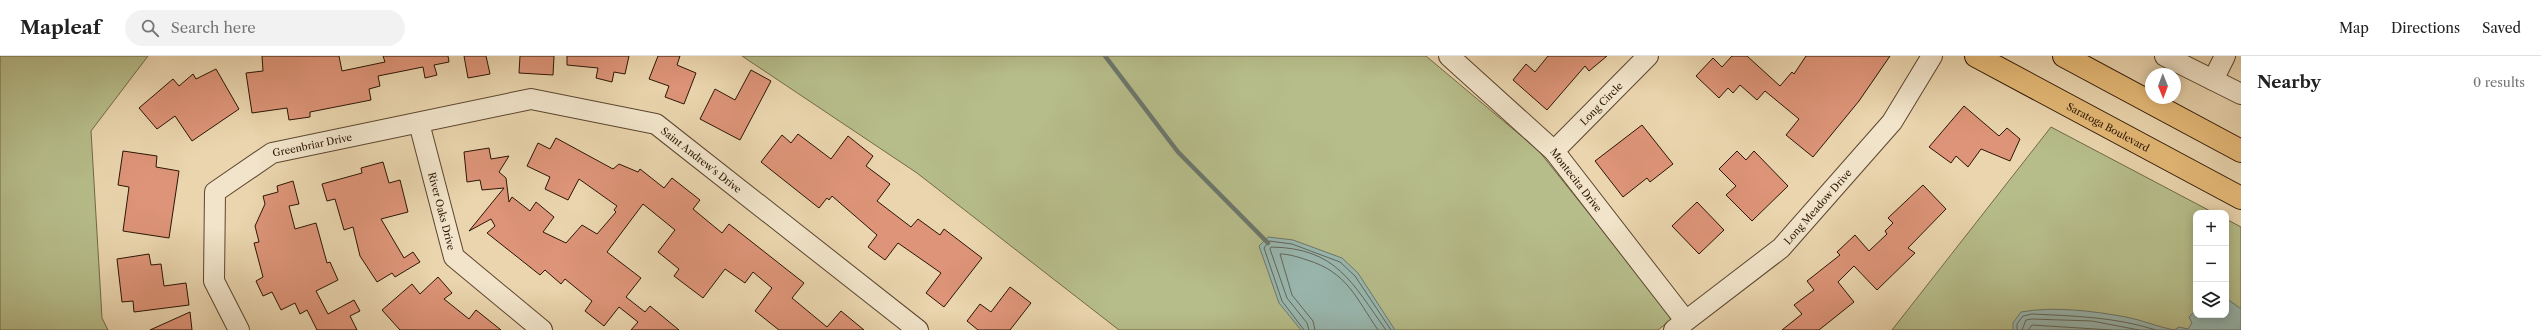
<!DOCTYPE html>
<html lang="en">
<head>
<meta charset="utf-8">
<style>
	:root { --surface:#fff; --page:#f2f2f2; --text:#222; --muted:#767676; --line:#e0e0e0 }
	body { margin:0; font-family:"Libre Caslon Text",serif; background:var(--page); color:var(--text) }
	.controls { position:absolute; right:12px; bottom:12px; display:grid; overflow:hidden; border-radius:8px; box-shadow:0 2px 10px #0003 }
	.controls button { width:36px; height:36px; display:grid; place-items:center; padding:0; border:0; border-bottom:1px solid var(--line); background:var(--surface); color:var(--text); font:20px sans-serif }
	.compass { position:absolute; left:2145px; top:12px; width:36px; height:36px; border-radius:50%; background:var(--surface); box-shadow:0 2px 10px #0003; rotate:179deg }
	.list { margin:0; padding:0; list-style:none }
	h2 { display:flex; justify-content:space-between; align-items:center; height:52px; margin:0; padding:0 16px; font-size:17px }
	h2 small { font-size:13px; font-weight:400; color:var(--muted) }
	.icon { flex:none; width:22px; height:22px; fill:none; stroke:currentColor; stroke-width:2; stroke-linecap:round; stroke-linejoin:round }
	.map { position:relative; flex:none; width:2241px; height:274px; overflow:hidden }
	header { display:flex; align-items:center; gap:24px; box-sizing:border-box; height:56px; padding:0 20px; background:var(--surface); border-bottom:1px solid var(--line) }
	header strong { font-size:19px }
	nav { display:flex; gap:22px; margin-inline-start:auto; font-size:14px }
	.search { width:280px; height:36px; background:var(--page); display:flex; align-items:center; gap:10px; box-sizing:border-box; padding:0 14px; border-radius:22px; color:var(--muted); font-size:15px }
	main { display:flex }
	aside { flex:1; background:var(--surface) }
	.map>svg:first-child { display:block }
	.green { fill:#b6bd8a; stroke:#716947 }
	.water { fill:#99b8b1; stroke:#6d776c }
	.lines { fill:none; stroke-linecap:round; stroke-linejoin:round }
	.shore { stroke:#62665a; stroke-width:1 }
	.stream { stroke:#6d776c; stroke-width:4.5 }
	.building { fill:#dd9478; stroke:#2c1504 }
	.minor-casing { stroke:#5c452e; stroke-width:22 }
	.major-casing { stroke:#2c1504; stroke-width:24 }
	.minor { stroke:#f1e4ca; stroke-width:20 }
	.major { stroke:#e5ba77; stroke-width:22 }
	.labels { text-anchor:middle; stroke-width:3; stroke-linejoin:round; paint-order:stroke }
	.street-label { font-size:10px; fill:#2c1504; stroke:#f1e4ca }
</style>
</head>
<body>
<header>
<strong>Mapleaf</strong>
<div class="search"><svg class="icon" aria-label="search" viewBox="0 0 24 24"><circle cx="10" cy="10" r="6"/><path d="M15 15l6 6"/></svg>Search here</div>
<nav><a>Map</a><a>Directions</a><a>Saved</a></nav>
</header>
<main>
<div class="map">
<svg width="2241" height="274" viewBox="0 0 2241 274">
	<rect width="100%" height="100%" fill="#ead5ae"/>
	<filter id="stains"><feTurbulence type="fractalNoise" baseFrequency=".005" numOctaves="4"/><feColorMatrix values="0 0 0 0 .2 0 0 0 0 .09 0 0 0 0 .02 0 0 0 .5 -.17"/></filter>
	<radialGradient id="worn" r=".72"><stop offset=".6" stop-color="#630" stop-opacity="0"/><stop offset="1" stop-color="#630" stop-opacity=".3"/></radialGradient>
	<path class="green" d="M 0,0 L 148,0 L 91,75 L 102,262 L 108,274 L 0,274 Z
		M 742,0 L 1426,0 L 1538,94 L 1673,262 L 1658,274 L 1119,274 L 917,117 Z
		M 2051,71 L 2214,157 L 2196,157 L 2196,259 L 2226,259 L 2226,163 L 2241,171 L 2241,274 L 1892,274 Z"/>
	<path class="water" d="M 1268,181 L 1293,184 L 1342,202 L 1358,217 L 1395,274 L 1301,274 L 1279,247 L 1259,190 Z
		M 2226,242 L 2241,253 L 2241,274 L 2013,274 L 2013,267 L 2021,256 C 2054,250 2093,255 2126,261 C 2142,264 2158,271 2174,274 L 2179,271 L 2188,273 L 2192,267 L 2189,261 L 2196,254 L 2196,259 L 2226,259 Z"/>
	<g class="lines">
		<path class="shore" d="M 1304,274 L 1282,245 L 1264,192 L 1269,185 L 1292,188 L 1340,206 L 1355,220 L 1391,274
			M 1309,274 L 1307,267 L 1287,242 L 1270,193 L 1271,191 C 1337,192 1352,227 1386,274
			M 1315,274 L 1313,265 L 1292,239 L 1280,198 C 1289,198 1298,201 1307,204 C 1347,216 1356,242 1378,274
			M 2017,274 L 2017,268 L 2023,260 L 2032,258 C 2075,260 2115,261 2156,274
			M 2022,274 L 2026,264 L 2032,263 L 2092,265 L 2139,274
			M 2028,274 L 2032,269 L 2111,274"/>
		<path class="stream" d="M 1105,0 L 1178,96 L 1268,187"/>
	</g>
	<path class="building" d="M 262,0 L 339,0 L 342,15 L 385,6 L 383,0 L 448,0 L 449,6 L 434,9 L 437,19 L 425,22 L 423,11 L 378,20 L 380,30 L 369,33 L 371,44 L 310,56 L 310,61 L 289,64 L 287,52 L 252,57 L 246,17 L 263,15 Z
		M 464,0 L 486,0 L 490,18 L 468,22 Z
		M 520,0 L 554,0 L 553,19 L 519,17 Z
		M 567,0 L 629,0 L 625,18 L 614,16 L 612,26 L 596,22 L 598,12 L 567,9 Z
		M 658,0 L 680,0 L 677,9 L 696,17 L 684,48 L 665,41 L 669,30 L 649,23 Z
		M 1548,0 L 1607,0 L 1589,15 L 1585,10 L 1547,54 L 1513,24 L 1526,8 L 1535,16 Z
		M 1732,0 L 1747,0 L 1780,30 L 1792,16 L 1794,18 L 1806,0 L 1890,0 L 1859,45 L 1813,101 L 1786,79 L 1799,63 L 1765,35 L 1757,44 L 1740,29 L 1733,37 L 1728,32 L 1719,42 L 1696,20 L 1713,2 L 1722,11 Z
		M 216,13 L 239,53 L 192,85 L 175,60 L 157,73 L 139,52 L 173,23 L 179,30 L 193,18 L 196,23 Z
		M 751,14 L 771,25 L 740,84 L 700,63 L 715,33 L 735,44 Z
		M 1964,50 L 1999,80 L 2007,72 L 2020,83 L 2010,105 L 1981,93 L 1968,111 L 1956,100 L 1951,107 L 1929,91 Z
		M 1642,69 L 1673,108 L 1650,126 L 1647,122 L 1623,141 L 1595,105 Z
		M 798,78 L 831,103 L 848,80 L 873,100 L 866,110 L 890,128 L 877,145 L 911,171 L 918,163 L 940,179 L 944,173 L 982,202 L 944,251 L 926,237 L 941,217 L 898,187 L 885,204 L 868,191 L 877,179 L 832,140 L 829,144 L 827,142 L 819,152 L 761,106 L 782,79 L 791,87 Z
		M 556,82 L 613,113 L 619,108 L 638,116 L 640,113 L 664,132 L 672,122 L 700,144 L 693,153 L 722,177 L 729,168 L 804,227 L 792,242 L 827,271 L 841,255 L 864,274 L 779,274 L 755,255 L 772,232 L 753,216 L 745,227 L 725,213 L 703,242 L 674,220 L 679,213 L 658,196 L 675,174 L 643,148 L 607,196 L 641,222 L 626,241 L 645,256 L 650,250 L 679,274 L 631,274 L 638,266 L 619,251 L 604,270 L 585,255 L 592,245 L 565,223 L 561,228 L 545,214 L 540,219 L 487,177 L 495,170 L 491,163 L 469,175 L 504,132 L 482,134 L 480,124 L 467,126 L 464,96 L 489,92 L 491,103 L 509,100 L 499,116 L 506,122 L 509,146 L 512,141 L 530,155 L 536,146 L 554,161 L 543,176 L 566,187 L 582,169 L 597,178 L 616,156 L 614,154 L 617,150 L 579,123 L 568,144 L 545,133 L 550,121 L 527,110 L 538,87 L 550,93 Z
		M 123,95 L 157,100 L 156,111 L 179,115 L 169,182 L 123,175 L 129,131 L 118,129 Z
		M 1737,95 L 1746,104 L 1754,95 L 1788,130 L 1752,165 L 1726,139 L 1736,130 L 1719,113 Z
		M 383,106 L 389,127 L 400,124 L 408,156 L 381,163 L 404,202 L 413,196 L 420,206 L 395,221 L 392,217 L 377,226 L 360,200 L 353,171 L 344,174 L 335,143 L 327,145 L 322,128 L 362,117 L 361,112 Z
		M 293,125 L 299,148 L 289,150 L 295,173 L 316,167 L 327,207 L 330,206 L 338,224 L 316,235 L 328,258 L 354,244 L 360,255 L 350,260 L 357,274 L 317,274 L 307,254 L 300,258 L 295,247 L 281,254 L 272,236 L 263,240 L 256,225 L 263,221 L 254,187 L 259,186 L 255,170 L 265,148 L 263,140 L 278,136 L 277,130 Z
		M 1923,129 L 1946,153 L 1908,192 L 1915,197 L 1877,234 L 1854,210 L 1838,226 L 1854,246 L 1819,274 L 1782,274 L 1802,258 L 1794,249 L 1814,234 L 1807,225 L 1840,199 L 1837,196 L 1855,179 L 1869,195 L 1887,178 L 1885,175 L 1893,167 L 1888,162 Z
		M 1697,146 L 1724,174 L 1699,198 L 1672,170 Z
		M 149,198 L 151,209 L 161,208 L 164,230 L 186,227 L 189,249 L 134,256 L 133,245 L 122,246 L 117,203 Z
		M 438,221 L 452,237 L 444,243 L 469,263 L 476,254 L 501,274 L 400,274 L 382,254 L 412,228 L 420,238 Z
		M 1010,231 L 1031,247 L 1010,274 L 978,274 L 967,265 L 980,248 L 991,256 Z
		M 190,256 L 192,274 L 150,274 Z"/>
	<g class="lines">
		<defs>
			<g id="minor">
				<path id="s1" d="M 1449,0 L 1554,95 L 1685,264"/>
				<path d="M 2165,0 L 2241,38"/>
				<path d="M 2213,24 L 2225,0"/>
				<path id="s2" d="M 419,67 L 454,201 L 542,274"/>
				<path id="s3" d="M 1554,95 L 1648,0"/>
				<path id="s4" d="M 239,274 L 214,225 L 215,136 L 272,97 L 531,43 L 656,68 L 918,274"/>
				<path id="s5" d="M 1674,274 L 1781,192 L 1892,66 L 1932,0"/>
			</g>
			<g id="major">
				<path id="s6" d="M 1976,0 L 2241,142"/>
				<path d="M 2064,0 L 2241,95"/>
			</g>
		</defs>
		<use href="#minor" class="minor-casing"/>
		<use href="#major" class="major-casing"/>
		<use href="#minor" class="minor"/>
		<use href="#major" class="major"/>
	</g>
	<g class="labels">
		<g class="street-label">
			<text dy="4" stroke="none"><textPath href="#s3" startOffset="67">Long Circle</textPath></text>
			<text dy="4" stroke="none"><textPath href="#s6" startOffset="150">Saratoga Boulevard</textPath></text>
			<text dy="4" stroke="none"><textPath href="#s4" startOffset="254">Greenbriar Drive</textPath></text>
			<text dy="4" stroke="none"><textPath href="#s4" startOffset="663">Saint Andrew's Drive</textPath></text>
			<text dy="4" stroke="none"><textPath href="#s1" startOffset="178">Montecita Drive</textPath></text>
			<text dy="4" stroke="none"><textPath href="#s5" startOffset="190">Long Meadow Drive</textPath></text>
			<text dy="4" stroke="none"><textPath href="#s2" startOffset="91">River Oaks Drive</textPath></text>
		</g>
	</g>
	<rect width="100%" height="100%" filter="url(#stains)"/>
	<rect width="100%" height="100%" fill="url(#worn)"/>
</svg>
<div class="controls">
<button>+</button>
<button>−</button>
<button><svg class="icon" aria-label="layers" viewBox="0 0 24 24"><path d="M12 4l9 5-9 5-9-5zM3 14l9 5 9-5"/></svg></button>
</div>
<svg class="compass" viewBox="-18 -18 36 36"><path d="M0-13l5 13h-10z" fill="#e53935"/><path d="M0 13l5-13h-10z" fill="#767676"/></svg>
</div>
<aside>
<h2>Nearby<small>0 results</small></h2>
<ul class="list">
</ul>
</aside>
</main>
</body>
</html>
